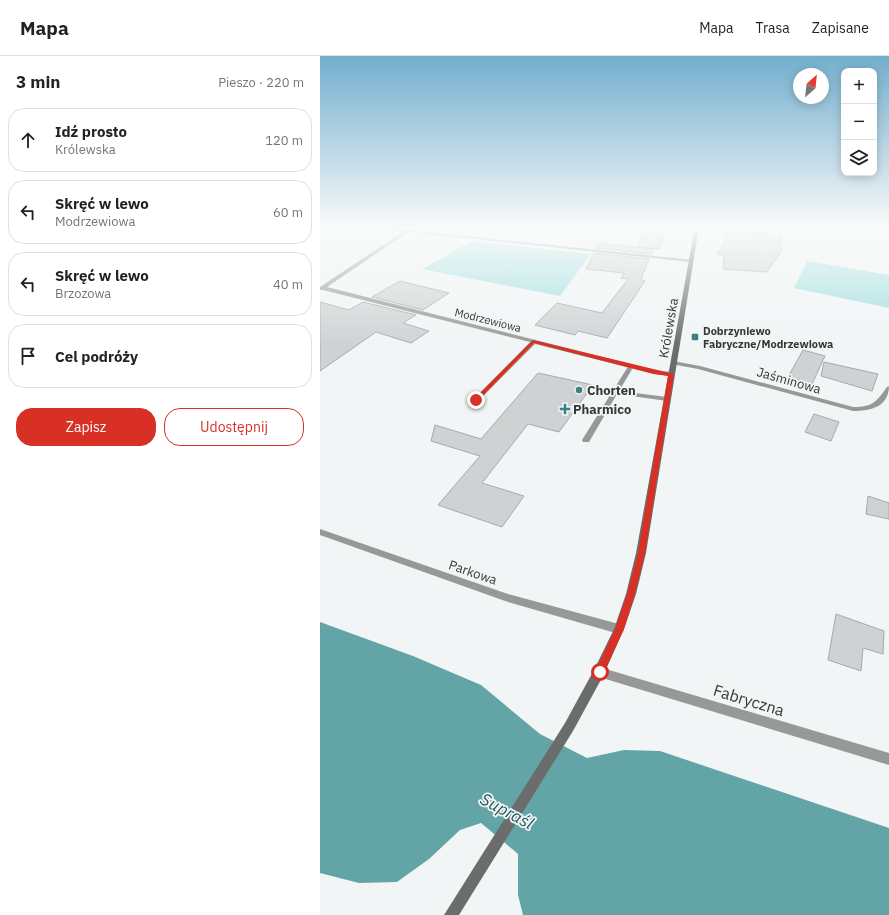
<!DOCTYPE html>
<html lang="pl">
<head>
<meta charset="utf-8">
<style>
	:root { --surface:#fff; --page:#f6f6f6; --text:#222; --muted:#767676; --line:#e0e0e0; --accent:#d93025 }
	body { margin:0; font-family:"IBM Plex Sans",sans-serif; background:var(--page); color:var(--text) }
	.controls { position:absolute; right:12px; top:12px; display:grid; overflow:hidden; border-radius:8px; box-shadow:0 2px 10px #0003 }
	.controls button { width:36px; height:36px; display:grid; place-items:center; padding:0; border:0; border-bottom:1px solid var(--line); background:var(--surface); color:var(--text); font:20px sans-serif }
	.compass { position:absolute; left:473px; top:12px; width:36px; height:36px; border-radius:50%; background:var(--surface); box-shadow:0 2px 10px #0003; rotate:27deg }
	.stop { position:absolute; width:12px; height:12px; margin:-9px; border:3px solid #d93025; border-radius:50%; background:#fff }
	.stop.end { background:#d93025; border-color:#fff; box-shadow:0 1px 4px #0008 }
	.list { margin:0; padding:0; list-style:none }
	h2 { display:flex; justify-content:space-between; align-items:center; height:52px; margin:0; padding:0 16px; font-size:17px }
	h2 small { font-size:13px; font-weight:400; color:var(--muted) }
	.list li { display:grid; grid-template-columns:26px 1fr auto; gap:12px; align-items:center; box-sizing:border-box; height:64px; margin:0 8px 8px; padding:0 8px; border:1px solid var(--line); border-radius:16px }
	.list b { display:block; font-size:15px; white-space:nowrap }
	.list p { margin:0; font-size:13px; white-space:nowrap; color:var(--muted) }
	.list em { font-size:13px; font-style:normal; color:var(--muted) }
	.actions { display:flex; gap:8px; padding:12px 16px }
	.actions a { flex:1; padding:9px 0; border:1px solid var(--accent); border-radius:16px; text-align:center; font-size:14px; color:var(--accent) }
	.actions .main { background:var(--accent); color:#fff }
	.icon { flex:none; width:22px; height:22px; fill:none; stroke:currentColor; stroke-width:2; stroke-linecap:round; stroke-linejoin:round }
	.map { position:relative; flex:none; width:569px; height:859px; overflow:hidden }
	header { display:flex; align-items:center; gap:24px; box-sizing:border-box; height:56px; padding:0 20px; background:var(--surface); border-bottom:1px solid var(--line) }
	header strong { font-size:19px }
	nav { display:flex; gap:22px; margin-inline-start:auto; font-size:14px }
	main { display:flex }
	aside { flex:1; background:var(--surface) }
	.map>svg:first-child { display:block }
	.green { fill:#a3dedf }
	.water { fill:#63a5a7 }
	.building { fill:#cfd2d3; stroke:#a6a9a9 }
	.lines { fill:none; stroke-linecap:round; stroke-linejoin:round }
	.lane { fill:#979999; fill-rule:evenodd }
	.street { fill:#979999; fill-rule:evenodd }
	.secondary { fill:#6b6d6d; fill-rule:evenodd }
	.route { fill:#d93025 }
	.poi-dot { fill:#388184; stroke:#f1f5f5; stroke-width:1.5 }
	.labels { text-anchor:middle; stroke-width:3.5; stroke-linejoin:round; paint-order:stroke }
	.far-street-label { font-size:11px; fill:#353737; stroke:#f1f5f5 }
	.far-poi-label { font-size:11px; font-weight:bold; fill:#353737; stroke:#f1f5f5; text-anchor:start }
	.street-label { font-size:13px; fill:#353737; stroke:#f1f5f5 }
	.poi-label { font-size:13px; font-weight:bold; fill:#353737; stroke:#f1f5f5; text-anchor:start }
	.near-street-label { font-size:16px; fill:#353737; stroke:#f1f5f5 }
	.near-water-label { font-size:17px; font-style:italic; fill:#20595b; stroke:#f1f5f5 }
</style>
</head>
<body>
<header>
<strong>Mapa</strong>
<nav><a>Mapa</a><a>Trasa</a><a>Zapisane</a></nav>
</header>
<main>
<aside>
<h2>3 min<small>Pieszo · 220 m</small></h2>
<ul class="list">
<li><svg class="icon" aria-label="ahead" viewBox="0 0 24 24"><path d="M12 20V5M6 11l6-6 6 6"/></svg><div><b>Idź prosto</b><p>Królewska</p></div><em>120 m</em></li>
<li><svg class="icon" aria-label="left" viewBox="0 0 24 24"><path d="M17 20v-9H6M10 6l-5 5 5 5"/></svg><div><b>Skręć w lewo</b><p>Modrzewiowa</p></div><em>60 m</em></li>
<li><svg class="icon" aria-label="left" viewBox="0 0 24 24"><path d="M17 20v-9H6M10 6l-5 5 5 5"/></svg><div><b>Skręć w lewo</b><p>Brzozowa</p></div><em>40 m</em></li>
<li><svg class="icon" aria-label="arrive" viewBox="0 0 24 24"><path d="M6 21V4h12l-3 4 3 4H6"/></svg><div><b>Cel podróży</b></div></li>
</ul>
<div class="actions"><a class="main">Zapisz</a><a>Udostępnij</a></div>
</aside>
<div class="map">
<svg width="569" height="859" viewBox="0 0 569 859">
	<rect width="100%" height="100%" fill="#f1f5f5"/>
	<path class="green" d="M 152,185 L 271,198 L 240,240 L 102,213 Z
		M 487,205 L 569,219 L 569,252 L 474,232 Z"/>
	<path class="water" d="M 0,566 L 93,600 L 161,629 L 220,678 L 267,702 L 304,694 L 340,695 L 569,772 L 569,859 L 203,859 L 198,839 L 198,798 L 161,767 L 140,774 L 109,803 L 77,826 L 39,827 L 0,817 Z"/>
	<path class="building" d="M 325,171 L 347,172 L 340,193 L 317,191 Z
		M 405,171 L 429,173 L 429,176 L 461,179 L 461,196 L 447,216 L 403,213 L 404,199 L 397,198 L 405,186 Z
		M 279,187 L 333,193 L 331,198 L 276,192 Z
		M 274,197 L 329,203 L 321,223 L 325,225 L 287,282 L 258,275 L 255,279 L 215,269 L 237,247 L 282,257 L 308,223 L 301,222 L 304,217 L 266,213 Z
		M 80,225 L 129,237 L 103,254 L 52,241 Z
		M 0,246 L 29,254 L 43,246 L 96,259 L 83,267 L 109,275 L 91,287 L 56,276 L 0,315 Z
		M 483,294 L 505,300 L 492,328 L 468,321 Z
		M 504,306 L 558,318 L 552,335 L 501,320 Z
		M 218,317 L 273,329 L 239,376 L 208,368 L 162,427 L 204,440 L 182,471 L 118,449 L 160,400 L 111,385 L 115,369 L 161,383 Z
		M 494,358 L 519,366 L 511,385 L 485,376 Z
		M 548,440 L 569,447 L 569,463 L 546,458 Z
		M 516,558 L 564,575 L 563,598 L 543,592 L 541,615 L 508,604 Z"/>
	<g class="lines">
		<path class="lane" d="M 311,308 L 314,310 L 299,335 L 347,341 L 350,343 L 347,345 L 297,338 L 269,386 L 263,386 L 262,384 L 309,309 Z"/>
		<path class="street" d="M 48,171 L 61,171 L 373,204 L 373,205 L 371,206 L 88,176 L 7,231 L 334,314 L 351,316 L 354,318 L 351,320 L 334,318 L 215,288 L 158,345 L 154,345 L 154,343 L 210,286 L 3,234 L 0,234 L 0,231 L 83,176 Z
			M 353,305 L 380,310 L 533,351 C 553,351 556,346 567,331 L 569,330 C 569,351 550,355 533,355 L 378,313 L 351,308 L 351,306 Z
			M 0,473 L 188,538 L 299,568 L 303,570 L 304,573 L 303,576 L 299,578 L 188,546 L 0,479 Z
			M 279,611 L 569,697 L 569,709 L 279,621 L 275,620 L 274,616 L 275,612 Z"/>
		<path class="secondary" d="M 375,171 L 379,171 L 326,497 L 316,538 L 304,573 L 283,620 L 253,675 L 139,859 L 124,859 L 245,667 L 275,612 L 294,573 L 306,538 L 316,497 Z"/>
	</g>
	<linearGradient id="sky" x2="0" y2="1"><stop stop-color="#73aece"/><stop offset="0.59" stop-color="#f9fafa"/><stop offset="1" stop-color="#f9fafa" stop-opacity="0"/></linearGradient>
	<rect width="569" height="291" fill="url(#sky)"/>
	<path class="route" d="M 213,284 L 354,318 L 325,497 L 315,538 L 304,573 L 283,619 L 280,620 L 276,619 L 275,616 L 295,573 L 307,538 L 318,497 L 348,320 L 334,318 L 214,287 L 158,345 L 154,345 L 154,343 Z"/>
	<g class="poi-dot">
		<rect x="371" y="277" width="8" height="8" rx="2"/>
		<circle cx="259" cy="334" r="4"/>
		<path d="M243 347h4v4h4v4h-4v4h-4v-4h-4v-4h4z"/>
	</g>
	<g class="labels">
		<g class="far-street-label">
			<text transform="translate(168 264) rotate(14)" y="4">Modrzewiowa</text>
		</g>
		<g class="far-poi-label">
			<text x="383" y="279">Dobrzyniewo<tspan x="383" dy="13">Fabryczne/Modrzewiowa</tspan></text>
		</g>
		<g class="street-label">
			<text transform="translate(348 272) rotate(-80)" y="5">Królewska</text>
			<text transform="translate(469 324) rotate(16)" y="5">Jaśminowa</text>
			<text transform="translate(153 516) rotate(19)" y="5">Parkowa</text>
		</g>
		<g class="poi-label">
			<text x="267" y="339">Chorten</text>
			<text x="253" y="358">Pharmico</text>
		</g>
		<g class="near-street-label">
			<text transform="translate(429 644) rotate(17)" y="6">Fabryczna</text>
		</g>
		<g class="near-water-label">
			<text transform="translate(187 755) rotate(28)" y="6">Supraśl</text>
		</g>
	</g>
</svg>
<div class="controls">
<button>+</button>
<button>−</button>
<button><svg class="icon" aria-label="layers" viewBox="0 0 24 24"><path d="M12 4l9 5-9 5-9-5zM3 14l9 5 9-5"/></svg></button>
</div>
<svg class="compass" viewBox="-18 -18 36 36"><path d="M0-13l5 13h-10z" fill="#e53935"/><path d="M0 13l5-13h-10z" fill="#767676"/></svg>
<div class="stop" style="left:280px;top:616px"></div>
<div class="stop end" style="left:156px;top:344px"></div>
</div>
</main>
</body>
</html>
